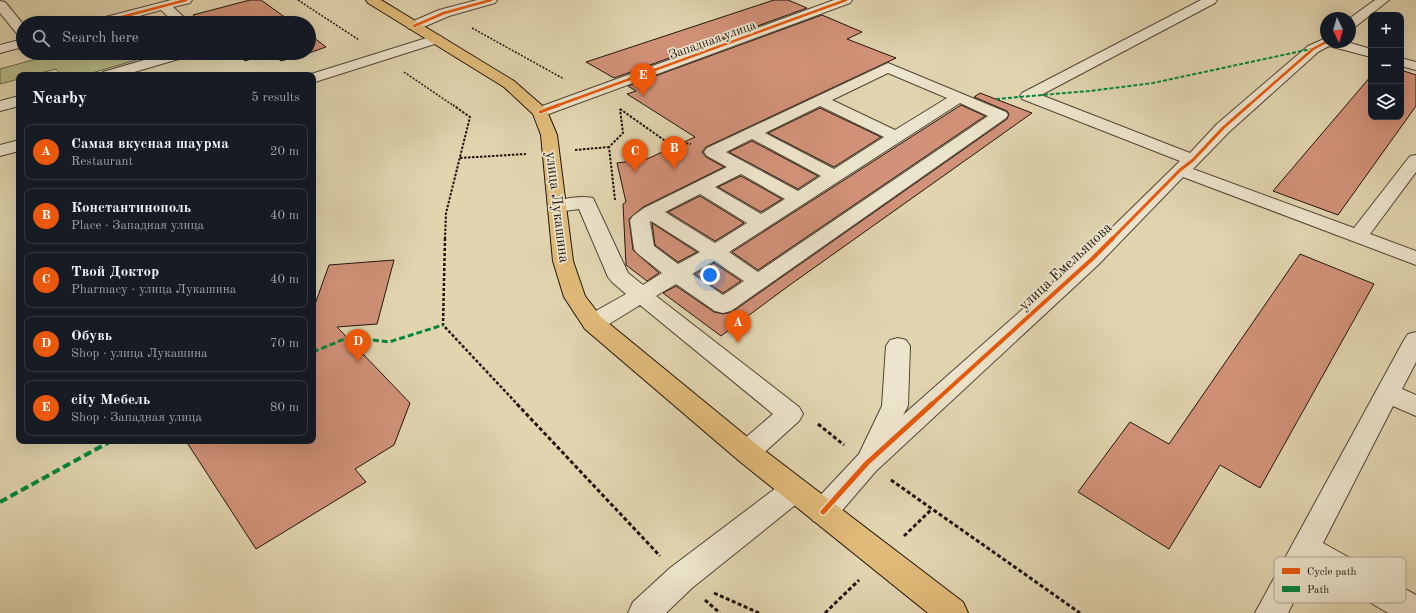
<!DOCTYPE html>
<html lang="en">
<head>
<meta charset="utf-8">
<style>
	:root { --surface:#171b24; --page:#242831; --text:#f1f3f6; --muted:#9ea1a6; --line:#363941; --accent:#ea580c }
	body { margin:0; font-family:"Old Standard TT",serif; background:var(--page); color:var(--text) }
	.controls { position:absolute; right:12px; top:12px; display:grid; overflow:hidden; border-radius:8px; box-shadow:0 4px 16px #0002 }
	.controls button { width:36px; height:36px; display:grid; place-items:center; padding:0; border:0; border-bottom:1px solid var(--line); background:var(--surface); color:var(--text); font:20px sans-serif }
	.compass { position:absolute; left:1320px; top:12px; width:36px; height:36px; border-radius:50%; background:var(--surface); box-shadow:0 4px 16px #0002; rotate:175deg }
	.you { position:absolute; left:710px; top:275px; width:14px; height:14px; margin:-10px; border:3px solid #fff; border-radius:50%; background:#1a73e8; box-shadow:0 0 0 6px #1a73e833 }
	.badge { display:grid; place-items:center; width:26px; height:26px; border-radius:50%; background:var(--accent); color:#fff; font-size:13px; font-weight:700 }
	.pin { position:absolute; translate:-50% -33px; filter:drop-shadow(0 1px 2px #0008) }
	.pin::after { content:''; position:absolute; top:21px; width:14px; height:12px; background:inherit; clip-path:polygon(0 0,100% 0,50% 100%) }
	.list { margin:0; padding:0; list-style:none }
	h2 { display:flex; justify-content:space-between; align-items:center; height:52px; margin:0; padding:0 16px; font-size:17px }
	h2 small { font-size:13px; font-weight:400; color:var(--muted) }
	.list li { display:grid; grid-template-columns:26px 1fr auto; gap:12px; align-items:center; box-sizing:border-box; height:56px; margin:0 8px 8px; padding:0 8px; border:1px solid var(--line); border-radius:8px }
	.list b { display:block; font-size:15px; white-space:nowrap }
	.list p { margin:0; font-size:13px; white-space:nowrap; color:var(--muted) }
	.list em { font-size:13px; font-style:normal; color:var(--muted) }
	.icon { flex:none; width:22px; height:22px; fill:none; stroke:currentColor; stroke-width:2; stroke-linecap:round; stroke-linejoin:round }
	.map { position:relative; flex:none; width:1416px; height:613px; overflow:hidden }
	.search { position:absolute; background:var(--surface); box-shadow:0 4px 16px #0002; left:16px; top:16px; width:300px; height:44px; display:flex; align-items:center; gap:10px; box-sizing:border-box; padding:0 14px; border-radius:22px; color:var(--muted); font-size:15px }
	.panel { position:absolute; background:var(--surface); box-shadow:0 4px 16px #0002; left:16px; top:72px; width:300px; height:372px; border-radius:8px }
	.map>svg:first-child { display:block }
	.green { fill:#b8bc88; stroke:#6c684a }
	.building { fill:#d29279; stroke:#20140c }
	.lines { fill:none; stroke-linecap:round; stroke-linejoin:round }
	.minor-casing { stroke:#504435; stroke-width:2 }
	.major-casing { stroke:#20140c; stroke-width:2 }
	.path-far3 { stroke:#20140c; stroke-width:1.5; stroke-dasharray:2 1.5; stroke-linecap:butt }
	.path-far2 { stroke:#20140c; stroke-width:2; stroke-dasharray:2.5 1.5; stroke-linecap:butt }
	.path-far1 { stroke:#20140c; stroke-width:2.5; stroke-dasharray:3 2; stroke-linecap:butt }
	.path { stroke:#20140c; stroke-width:3; stroke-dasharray:4 2.5; stroke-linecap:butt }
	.minor { fill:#ece4cc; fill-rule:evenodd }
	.major { fill:#e0ba78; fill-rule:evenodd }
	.quiet-far2 { stroke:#00873e; stroke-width:2; stroke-dasharray:4 2; stroke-linecap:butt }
	.quiet-far1 { stroke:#00873e; stroke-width:3; stroke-dasharray:6 3; stroke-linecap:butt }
	.quiet { stroke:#00873e; stroke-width:4; stroke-dasharray:8 4; stroke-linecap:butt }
	.cycleway-far3-casing { stroke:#ece4cc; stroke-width:4 }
	.cycleway-far2-casing { stroke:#ece4cc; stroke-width:5 }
	.cycleway-far1-casing { stroke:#ece4cc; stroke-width:6 }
	.cycleway-casing { stroke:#ece4cc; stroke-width:8 }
	.cycleway-far3 { stroke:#e8590c; stroke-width:2.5 }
	.cycleway-far2 { stroke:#e8590c; stroke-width:3 }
	.cycleway-far1 { stroke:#e8590c; stroke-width:4 }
	.cycleway { stroke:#e8590c; stroke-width:5 }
	.labels { text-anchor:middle; stroke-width:3.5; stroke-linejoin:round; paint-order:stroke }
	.far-street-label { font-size:13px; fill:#20140c; stroke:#ece4cc }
	.street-label { font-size:15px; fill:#20140c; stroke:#ece4cc }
	.key { fill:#ece4cc; stroke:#afa692; stroke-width:1 }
	.key-label { font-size:11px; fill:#20140c }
</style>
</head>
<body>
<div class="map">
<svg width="1416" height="613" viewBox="0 0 1416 613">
	<rect width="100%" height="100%" fill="#e1d5b0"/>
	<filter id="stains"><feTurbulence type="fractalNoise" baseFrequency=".005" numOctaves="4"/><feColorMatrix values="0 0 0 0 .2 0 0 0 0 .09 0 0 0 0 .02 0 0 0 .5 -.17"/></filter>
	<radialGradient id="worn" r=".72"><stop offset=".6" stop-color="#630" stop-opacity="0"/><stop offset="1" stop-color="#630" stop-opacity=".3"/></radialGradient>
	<path class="green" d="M 58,53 L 160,53 L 85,75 L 61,75 L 56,69 L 33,75 L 19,75 L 19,79 L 0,84 L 0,69 Z"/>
	<path class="building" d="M 250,0 L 261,0 L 293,23 L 202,23 L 193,15 Z
		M 774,0 L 788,0 L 807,8 L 614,78 L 586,62 Z
		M 822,15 L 862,32 L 847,39 L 896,58 L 706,147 L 702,152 L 706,157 L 724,167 L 643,207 L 629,219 L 633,250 L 659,273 L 647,281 L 626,265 L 623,204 L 626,202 L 617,163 L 647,159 L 695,137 L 627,94 L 636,91 L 628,86 Z
		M 309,34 L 326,47 L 309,53 Z
		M 236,53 L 269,53 L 245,61 Z
		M 271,53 L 308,53 L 281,61 Z
		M 1401,70 L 1416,75 L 1416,106 L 1338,215 L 1273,191 L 1371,76 L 1371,117 L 1401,117 Z
		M 980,93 L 1032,113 L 787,287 L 721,336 L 663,293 L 676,286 L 714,312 L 723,314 L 732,312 L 1007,119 L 1009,114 L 1007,111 L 974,97 Z
		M 961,105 L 985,116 L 758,270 L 732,252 Z
		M 820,108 L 881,137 L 834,167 L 768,133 Z
		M 752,141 L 818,176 L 798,189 L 729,152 Z
		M 741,176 L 782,199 L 761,212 L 718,187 Z
		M 700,196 L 744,223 L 715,241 L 668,212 Z
		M 652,223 L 697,252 L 678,262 L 655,245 Z
		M 1300,254 L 1374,284 L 1260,488 L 1220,465 L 1169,549 L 1078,492 L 1130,422 L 1169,444 Z
		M 394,260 L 377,324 L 337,327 L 410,403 L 394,445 L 355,469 L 366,482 L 256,549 L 186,441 L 313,441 L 313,302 L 315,304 L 329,265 Z
		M 714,263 L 741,281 L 723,293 L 695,274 Z"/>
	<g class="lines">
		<defs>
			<path id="minor" d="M 171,0 L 192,0 L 190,3 L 173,7 L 190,23 L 175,23 L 161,10 L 114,23 L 92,23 L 94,20 Z
				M 477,0 L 497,0 L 495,3 L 449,16 L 419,29 L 409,29 L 407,26 L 409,23 L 439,10 Z
				M 834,0 L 852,0 L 850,3 L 546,115 L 540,117 L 534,115 L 532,112 L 534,109 Z
				M 1201,0 L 1217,0 L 1215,3 L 1041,95 L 1190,153 L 1217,124 L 1308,46 L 1326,38 L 1326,42 L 1347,42 L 1371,49 L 1371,57 L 1329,46 L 1318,52 L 1229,132 L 1193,169 L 1354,228 L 1410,156 L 1416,155 L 1416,172 L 1370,234 L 1416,251 L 1416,265 L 1183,177 L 1099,264 L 876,471 L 833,521 L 823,524 L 813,521 L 809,512 L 813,503 L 859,454 L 882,406 L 886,346 L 890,340 L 898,338 L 906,340 L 910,346 L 908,406 L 903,415 L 1085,254 L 1180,161 L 1022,99 L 1020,96 L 1022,93 Z
				M 1375,0 L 1389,0 L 1355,27 L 1350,28 L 1350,18 Z
				M 0,1 L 5,2 L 23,24 L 23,36 L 18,35 L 0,13 Z
				M 436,35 L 441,36 L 443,39 L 441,42 L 318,81 L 313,83 L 313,75 L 308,75 Z
				M 23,39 L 23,47 L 0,53 L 0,45 Z
				M 168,53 L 191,53 L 189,56 L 124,75 L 101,75 L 103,72 Z
				M 1401,58 L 1416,62 L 1416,70 L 1401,66 Z
				M 888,63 L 1006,112 L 1008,115 L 1006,118 L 731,311 L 723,313 L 715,311 L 676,284 L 656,296 L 799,407 L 803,414 L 799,421 L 756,460 L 747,463 L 738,460 L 734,452 L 738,444 L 773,414 L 640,305 L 601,329 L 593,331 L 585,329 L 582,323 L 585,317 L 626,294 L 612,282 L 608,277 L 579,209 L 557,212 L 550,210 L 548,206 L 550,202 C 563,199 580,195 593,198 L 628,273 L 643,285 L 662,273 L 637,253 L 634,249 L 630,220 L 633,216 L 644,208 L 727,167 L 707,156 L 704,152 L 707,148 ZM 888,73 L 947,98 L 895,130 L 832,100 ZM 960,103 L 988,116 L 758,272 L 729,252 ZM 820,106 L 884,137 L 834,169 L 765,133 ZM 752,139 L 821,176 L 798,191 L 726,152 ZM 741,174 L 785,199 L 761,214 L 715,187 ZM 700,194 L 747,223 L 715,243 L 665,212 ZM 651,221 L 700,252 L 678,264 L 654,246 L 650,222 ZM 714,261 L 744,281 L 723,295 L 692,274 Z
				M 19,96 L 19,106 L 0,111 L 0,101 Z
				M 19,140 L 19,151 L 0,156 L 0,145 Z
				M 1416,332 L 1416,362 L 1402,389 L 1416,395 L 1416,416 L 1393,406 L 1323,543 L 1416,595 L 1416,613 L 1388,613 L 1311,567 L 1288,613 L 1255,613 L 1404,340 L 1408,334 Z
				M 794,478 L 804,482 L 808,490 L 804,498 L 692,588 L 666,613 L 628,613 L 633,602 L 670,568 L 784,482 Z"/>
			<path id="major" d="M 366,0 L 381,0 L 514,81 L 546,109 L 557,135 L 573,261 L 585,296 L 601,317 L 756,444 L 963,602 L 968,613 L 928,613 L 738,460 L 585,329 L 564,297 L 553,261 L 541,135 L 533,114 L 504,87 L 368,3 Z"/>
		</defs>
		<use href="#minor" class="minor-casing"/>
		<use href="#major" class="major-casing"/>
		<path class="path-far3" d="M 298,0 L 359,40
			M 472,28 L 564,79
			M 404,72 L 454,106"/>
		<path class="path-far2" d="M 620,109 L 664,140 L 691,144
			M 575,150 L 609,147
			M 460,158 L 526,154
			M 615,200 L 609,147 L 623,133 L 620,109
			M 445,239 L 446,213 L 470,117 L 453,105"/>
		<path class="path-far1" d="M 445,238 L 443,325 L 518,405"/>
		<path class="path" d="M 517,404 L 660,556
			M 818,424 L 844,445
			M 891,480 L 1080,613
			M 904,536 L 932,509
			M 714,593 L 759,613
			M 705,600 L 720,613
			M 825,613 L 859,580"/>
		<use href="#minor" class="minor"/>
		<use href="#major" class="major"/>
		<path class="quiet-far2" d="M 996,99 L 1089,91 L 1153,83 L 1311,49"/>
		<path class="quiet-far1" d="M 313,352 L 349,337 L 389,342 L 443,325"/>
		<path class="quiet" d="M 0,502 L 111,441"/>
		<defs>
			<path id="cycleway-far3" d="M 99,23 L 186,0
				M 414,26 L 444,13 L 491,0
				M 556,106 L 846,0
				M 1248,106 L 1313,49 L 1326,42"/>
			<path id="cycleway-far2" d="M 540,112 L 559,105
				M 1112,239 L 1180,170 L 1193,160 L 1223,128 L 1249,105"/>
			<path id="cycleway-far1" d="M 931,405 L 1092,259 L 1113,238"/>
			<path id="cycleway" d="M 823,512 L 867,463 L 932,404"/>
		</defs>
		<use href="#cycleway-far3" class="cycleway-far3-casing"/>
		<use href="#cycleway-far2" class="cycleway-far2-casing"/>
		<use href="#cycleway-far1" class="cycleway-far1-casing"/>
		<use href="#cycleway" class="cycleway-casing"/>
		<use href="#cycleway-far3" class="cycleway-far3"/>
		<use href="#cycleway-far2" class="cycleway-far2"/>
		<use href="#cycleway-far1" class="cycleway-far1"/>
		<use href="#cycleway" class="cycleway"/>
	</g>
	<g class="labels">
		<g class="far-street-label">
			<text transform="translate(712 39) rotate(-20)" y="5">Западная улица</text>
		</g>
		<g class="street-label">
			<text transform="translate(558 207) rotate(83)" y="5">улица Лукашина</text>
			<text transform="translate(1065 266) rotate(-43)" y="5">улица Емельянова</text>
		</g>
	</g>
	<rect x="1274" y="557" width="132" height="46" rx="6" class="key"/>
	<rect x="1282" y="568" width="18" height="6" fill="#e8590c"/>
	<rect x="1282" y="586" width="18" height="6" fill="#00873e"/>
	<g class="key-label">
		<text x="1307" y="575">Cycle path</text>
		<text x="1307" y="593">Path</text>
	</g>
	<rect width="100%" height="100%" filter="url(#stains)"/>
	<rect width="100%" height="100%" fill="url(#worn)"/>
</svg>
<div class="controls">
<button>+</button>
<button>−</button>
<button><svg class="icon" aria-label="layers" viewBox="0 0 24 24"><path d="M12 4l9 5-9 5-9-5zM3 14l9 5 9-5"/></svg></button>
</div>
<svg class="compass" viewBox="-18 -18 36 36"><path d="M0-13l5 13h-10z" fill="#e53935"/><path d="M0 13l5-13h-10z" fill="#9ea1a6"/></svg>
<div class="you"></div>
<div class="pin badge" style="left:738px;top:343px">A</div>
<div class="pin badge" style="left:674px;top:169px">B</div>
<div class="pin badge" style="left:635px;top:172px">C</div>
<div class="pin badge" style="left:358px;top:362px">D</div>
<div class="pin badge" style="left:643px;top:96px">E</div>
<div class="search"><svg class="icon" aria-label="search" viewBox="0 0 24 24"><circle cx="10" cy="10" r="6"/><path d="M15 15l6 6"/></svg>Search here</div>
<section class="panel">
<h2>Nearby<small>5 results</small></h2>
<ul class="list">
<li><span class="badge">A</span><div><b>Самая вкусная шаурма</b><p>Restaurant</p></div><em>20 m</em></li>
<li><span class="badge">B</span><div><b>Константинополь</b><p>Place · Западная улица</p></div><em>40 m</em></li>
<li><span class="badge">C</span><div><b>Твой Доктор</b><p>Pharmacy · улица Лукашина</p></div><em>40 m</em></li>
<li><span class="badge">D</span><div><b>Обувь</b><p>Shop · улица Лукашина</p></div><em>70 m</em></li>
<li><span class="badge">E</span><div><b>city Мебель</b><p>Shop · Западная улица</p></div><em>80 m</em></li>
</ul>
</section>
</div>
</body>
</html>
